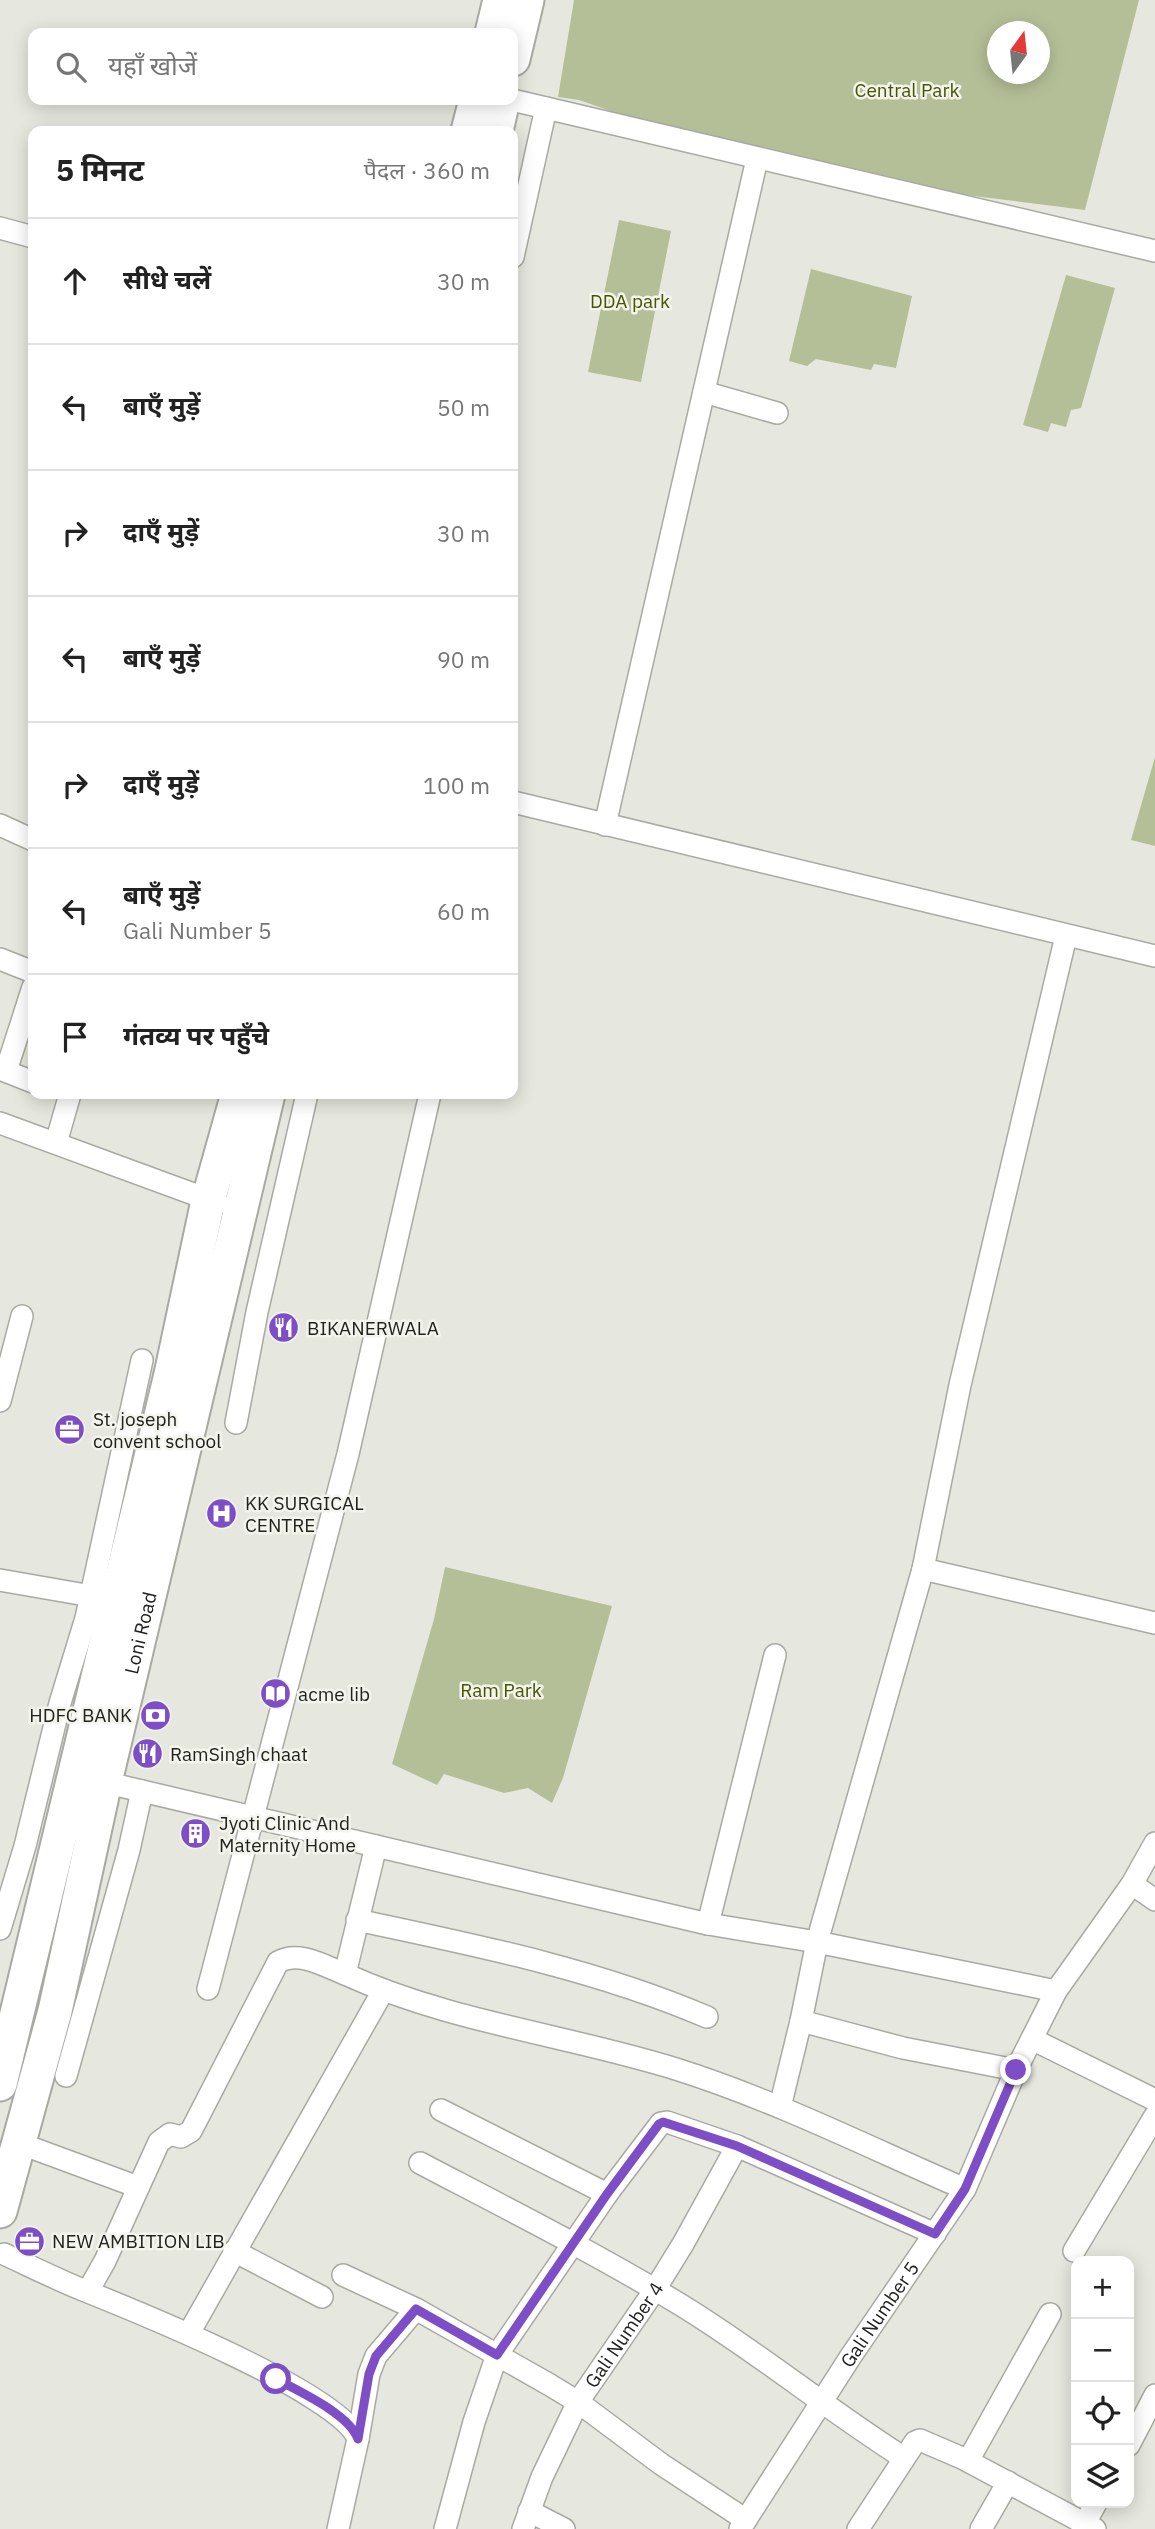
<!DOCTYPE html>
<html lang="hi">
<head>
<meta charset="utf-8">
<style>
	:root { --surface:#fff; --page:#f6f6f6; --text:#222; --muted:#767676; --line:#e0e0e0 }
	body { margin:0; font-family:"IBM Plex Sans","Noto Sans Devanagari",sans-serif; background:var(--page); color:var(--text) }
	.controls { position:absolute; right:21px; bottom:21px; display:grid; overflow:hidden; border-radius:14px; box-shadow:0 4px 18px #0003 }
	.controls button { width:63px; height:63px; display:grid; place-items:center; padding:0; border:0; border-bottom:2px solid var(--line); background:var(--surface); color:var(--text); font:35px sans-serif }
	.compass { position:absolute; left:987px; top:21px; width:63px; height:63px; border-radius:50%; background:var(--surface); box-shadow:0 4px 18px #0003; rotate:15deg }
	.stop { position:absolute; width:21px; height:21px; margin:-16px; border:5px solid #7e4ec6; border-radius:50%; background:#fff }
	.stop.end { background:#7e4ec6; border-color:#fff; box-shadow:0 2px 7px #0008 }
	.list { margin:0; padding:0; list-style:none }
	h2 { display:flex; justify-content:space-between; align-items:center; height:91px; margin:0; padding:0 28px; font-size:30px }
	h2 small { font-size:23px; font-weight:400; color:var(--muted) }
	.list li { display:grid; grid-template-columns:46px 1fr auto; gap:21px; align-items:center; box-sizing:border-box; height:126px; padding:0 28px; border-top:2px solid var(--line) }
	.list b { display:block; font-size:26px; white-space:nowrap }
	.list p { margin:0; font-size:23px; white-space:nowrap; color:var(--muted) }
	.list em { font-size:23px; font-style:normal; color:var(--muted) }
	.icon { flex:none; width:38px; height:38px; fill:none; stroke:currentColor; stroke-width:2; stroke-linecap:round; stroke-linejoin:round }
	.map { position:relative; flex:none; width:1155px; height:2529px; overflow:hidden }
	.search { position:absolute; background:var(--surface); box-shadow:0 4px 18px #0003; left:28px; top:28px; width:490px; height:77px; display:flex; align-items:center; gap:18px; box-sizing:border-box; padding:0 24px; border-radius:14px; color:var(--muted); font-size:26px }
	.panel { position:absolute; background:var(--surface); box-shadow:0 4px 18px #0003; left:28px; top:126px; width:490px; height:973px; border-radius:14px }
	.map>svg:first-child { display:block }
	.green { fill:#b5bf97; fill-rule:evenodd }
	.lines { fill:none; stroke-linecap:round; stroke-linejoin:round }
	.minor-casing { stroke:#a8aaa2; stroke-width:24 }
	.trunk-casing { stroke:#a8aaa2; stroke-width:37 }
	.minor { stroke:#fff; stroke-width:21 }
	.trunk { stroke:#fff; stroke-width:33 }
	.route { stroke:#7e4ec6; stroke-width:9 }
	.labels { text-anchor:middle; stroke-width:5; stroke-linejoin:round; paint-order:stroke }
	.park-label { font-size:19px; fill:#475402; stroke:#f3f5ed }
	.poi-label { font-size:19px; fill:#21221f; stroke:#f3f5ed; text-anchor:start }
	.street-label { font-size:19px; fill:#21221f; stroke:#f3f5ed }
</style>
</head>
<body>
<div class="map">
<svg width="1155" height="2529" viewBox="0 0 1155 2529">
	<rect width="100%" height="100%" fill="#e6e8df"/>
	<path class="green" d="M 574,0 L 1139,0 L 1085,210 L 942,192 L 639,121 L 579,100 L 558,97 ZM 998,32 L 1040,32 L 1040,74 L 998,74 Z
		M 619,220 L 671,231 L 641,382 L 588,372 Z
		M 811,269 L 912,296 L 896,368 L 874,364 L 871,370 L 816,359 L 807,366 L 789,361 Z
		M 1066,275 L 1115,288 L 1081,408 L 1071,410 L 1066,427 L 1051,423 L 1048,432 L 1023,425 Z
		M 1155,757 L 1155,846 L 1131,840 Z
		M 445,1567 L 612,1606 L 563,1778 L 552,1803 L 528,1788 L 504,1793 L 444,1774 L 437,1785 L 392,1764 L 434,1619 Z"/>
	<g class="lines">
		<defs>
			<g id="minor">
				<path d="M 512,100 L 1155,251"/>
				<path d="M 0,228 L 33,237"/>
				<path d="M 513,257 L 546,108"/>
				<path d="M 704,392 L 777,413"/>
				<path d="M 513,802 L 1155,956"/>
				<path d="M 0,825 L 33,840"/>
				<path d="M 605,825 L 757,159"/>
				<path d="M 0,959 L 33,972"/>
				<path d="M 0,1069 L 33,1082"/>
				<path d="M 6,1071 L 33,987"/>
				<path d="M 0,1123 L 218,1203"/>
				<path d="M 56,1143 L 70,1094"/>
				<path d="M 0,1401 L 22,1316"/>
				<path d="M 236,1423 L 257,1312 L 307,1094"/>
				<path d="M 923,1569 L 1155,1623"/>
				<path d="M 0,1580 L 103,1598"/>
				<path d="M 95,1780 L 708,1924 L 817,1942 L 1056,1991"/>
				<path d="M 376,1846 L 345,1974 C 450,2022 567,2035 676,2069 C 777,2101 868,2147 965,2189"/>
				<path d="M 1132,1884 L 1155,1900"/>
				<path d="M 357,1920 C 475,1945 595,1969 707,2017"/>
				<path d="M 708,1924 L 775,1655"/>
				<path d="M 0,1929 L 25,1846 L 60,1703 L 86,1618 L 142,1360"/>
				<path d="M 208,1989 L 348,1454 L 430,1094"/>
				<path d="M 1032,2039 L 1155,2100"/>
				<path d="M 1016,2070 L 903,2048 L 801,2021 L 817,1942 L 923,1569 L 960,1385 L 1066,936"/>
				<path d="M 66,2076 L 129,1850 L 142,1791"/>
				<path d="M 780,2107 L 801,2021"/>
				<path d="M 441,2110 L 607,2194"/>
				<path d="M 16,2146 L 35,2149 L 138,2187"/>
				<path d="M 420,2163 C 508,2209 597,2254 681,2305 C 758,2352 828,2410 904,2458"/>
				<path d="M 234,2251 L 322,2297"/>
				<path d="M 1074,2251 L 1155,2116"/>
				<path d="M 4,2254 C 30,2266 56,2279 83,2290 C 133,2310 342,2394 358,2439 L 338,2529"/>
				<path d="M 343,2275 L 416,2309 L 550,2385 L 578,2402 L 661,2464 L 746,2520"/>
				<path d="M 88,2291 L 105,2261 L 159,2142 L 170,2134 L 181,2137 L 191,2131 L 278,1962 C 299,1950 324,1966 345,1974"/>
				<path d="M 189,2333 L 383,1991"/>
				<path d="M 358,2439 L 369,2374 L 376,2356 L 416,2309"/>
				<path d="M 1129,2445 L 1155,2395"/>
				<path d="M 968,2461 L 1050,2314"/>
				<path d="M 529,2511 L 564,2529"/>
				<path d="M 445,2529 L 474,2422 L 497,2355 L 607,2194 L 661,2123 L 667,2122 L 737,2146 L 935,2234"/>
				<path id="s1" d="M 523,2529 L 542,2477 L 578,2402 L 654,2291 L 683,2244 L 737,2146"/>
				<path id="s2" d="M 740,2529 L 851,2356 L 965,2189 L 1016,2070 L 1056,1991 L 1132,1884 L 1155,1843"/>
				<path d="M 858,2529 L 915,2442 L 920,2440 L 962,2458 L 1095,2529"/>
				<path d="M 981,2529 L 1008,2482"/>
				<path d="M 1082,2529 L 1096,2503"/>
			</g>
			<g id="trunk">
				<path d="M 492,33 L 500,0"/>
				<path d="M 513,59 L 527,0"/>
				<path d="M 468,131 L 476,100"/>
				<path d="M 496,131 L 503,100"/>
				<path d="M 0,2084 L 172,1370 L 208,1201 L 238,1094"/>
				<path id="s3" d="M 0,2211 L 55,2011 L 105,1782 L 268,1094"/>
			</g>
		</defs>
		<use href="#minor" class="minor-casing"/>
		<use href="#trunk" class="trunk-casing"/>
		<use href="#minor" class="minor"/>
		<use href="#trunk" class="trunk"/>
	</g>
	<g class="lines">
		<path class="route" d="M 276,2379 C 300,2392 349,2414 358,2439 L 369,2374 L 376,2356 L 416,2309 L 497,2355 L 607,2194 L 659,2124 L 663,2122 L 737,2146 L 935,2234 L 965,2189 L 1016,2070"/>
	</g>
	<defs>
		<symbol id="restaurant-disc" viewBox="-11 -11 22 22"><circle r="9.5" fill="#7e4ec6" stroke="#f3f5ed"/><path d="M-5-6h1v4h1v-4h1v4h1v-4h1v5L-1.5 .5V6h-2V.5L-5-1ZM5-6V6H3V1.5H1.5Q1.5-4 5-6Z" fill="#fff"/></symbol>
		<symbol id="office-disc" viewBox="-11 -11 22 22"><circle r="9.5" fill="#7e4ec6" stroke="#f3f5ed"/><path d="M-6-3h4V-5.5h4V-3h4V5H-6ZM-1-4.5V-3h2v-1.5ZM-6 0V1H6V0Z" fill="#fff"/></symbol>
		<symbol id="hospital-disc" viewBox="-11 -11 22 22"><circle r="9.5" fill="#7e4ec6" stroke="#f3f5ed"/><path d="M-5-5h3v3.5h4V-5h3V5h-3V1.5h-4V5h-3Z" fill="#fff"/></symbol>
		<symbol id="library-disc" viewBox="-11 -11 22 22"><circle r="9.5" fill="#7e4ec6" stroke="#f3f5ed"/><path d="M-6-4Q-3-5.5-.7-3.5V5Q-3 3-6 4ZM6-4Q3-5.5 .7-3.5V5Q3 3 6 4Z" fill="#fff"/></symbol>
		<symbol id="bank-disc" viewBox="-11 -11 22 22"><circle r="9.5" fill="#7e4ec6" stroke="#f3f5ed"/><path d="M-6-4H6V4H-6ZM0-2.3a2.3 2.3 0 1 0 0 4.6a2.3 2.3 0 1 0 0-4.6Z" fill="#fff"/></symbol>
		<symbol id="building-disc" viewBox="-11 -11 22 22"><circle r="9.5" fill="#7e4ec6" stroke="#f3f5ed"/><path d="M-4-6H4V6H1V3H-1V6H-4ZM-2.5-4.3h1.7v1.8h-1.7ZM.8-4.3h1.7v1.8H.8ZM-2.5-1h1.7V.8h-1.7ZM.8-1h1.7V.8H.8Z" fill="#fff"/></symbol>
	</defs>
	<g fill-rule="evenodd">
		<use href="#restaurant-disc" x="266" y="1310" width="35" height="35"/>
		<use href="#office-disc" x="52" y="1412" width="35" height="35"/>
		<use href="#hospital-disc" x="204" y="1496" width="35" height="35"/>
		<use href="#library-disc" x="258" y="1676" width="35" height="35"/>
		<use href="#bank-disc" x="138" y="1698" width="35" height="35"/>
		<use href="#restaurant-disc" x="130" y="1736" width="35" height="35"/>
		<use href="#building-disc" x="178" y="1816" width="35" height="35"/>
		<use href="#office-disc" x="12" y="2224" width="35" height="35"/>
	</g>
	<g class="labels">
		<g class="park-label">
			<text x="907" y="97">Central Park</text>
			<text x="630" y="308">DDA park</text>
			<text x="501" y="1697">Ram Park</text>
		</g>
		<g class="poi-label">
			<text x="307" y="1335">BIKANERWALA</text>
			<text x="93" y="1426">St. joseph<tspan x="93" dy="22">convent school</tspan></text>
			<text x="245" y="1510">KK SURGICAL<tspan x="245" dy="22">CENTRE</tspan></text>
			<text x="298" y="1701">acme lib</text>
			<text x="132" y="1722" text-anchor="end">HDFC BANK</text>
			<text x="170" y="1761">RamSingh chaat</text>
			<text x="219" y="1830">Jyoti Clinic And<tspan x="219" dy="22">Maternity Home</tspan></text>
			<text x="52" y="2248">NEW AMBITION LIB</text>
		</g>
		<g class="street-label">
			<text dy="7" stroke="none"><textPath href="#s3" startOffset="595">Loni Road</textPath></text>
			<text dy="7" stroke="none"><textPath href="#s2" startOffset="256">Gali Number 5</textPath></text>
			<text dy="7" stroke="none"><textPath href="#s1" startOffset="220">Gali Number 4</textPath></text>
		</g>
	</g>
</svg>
<div class="controls">
<button>+</button>
<button>−</button>
<button><svg class="icon" aria-label="locate" viewBox="0 0 24 24"><circle cx="12" cy="12" r="6"/><path d="M12 2v4M12 18v4M2 12h4M18 12h4"/></svg></button>
<button><svg class="icon" aria-label="layers" viewBox="0 0 24 24"><path d="M12 4l9 5-9 5-9-5zM3 14l9 5 9-5"/></svg></button>
</div>
<svg class="compass" viewBox="-18 -18 36 36"><path d="M0-13l5 13h-10z" fill="#e53935"/><path d="M0 13l5-13h-10z" fill="#767676"/></svg>
<div class="stop" style="left:276px;top:2379px"></div>
<div class="stop end" style="left:1016px;top:2070px"></div>
<div class="search"><svg class="icon" aria-label="search" viewBox="0 0 24 24"><circle cx="10" cy="10" r="6"/><path d="M15 15l6 6"/></svg>यहाँ खोजें</div>
<section class="panel">
<h2>5 मिनट<small>पैदल · 360 m</small></h2>
<ul class="list">
<li><svg class="icon" aria-label="ahead" viewBox="0 0 24 24"><path d="M12 20V5M6 11l6-6 6 6"/></svg><div><b>सीधे चलें</b></div><em>30 m</em></li>
<li><svg class="icon" aria-label="left" viewBox="0 0 24 24"><path d="M17 20v-9H6M10 6l-5 5 5 5"/></svg><div><b>बाएँ मुड़ें</b></div><em>50 m</em></li>
<li><svg class="icon" aria-label="right" viewBox="0 0 24 24"><path d="M7 20v-9h11M14 6l5 5-5 5"/></svg><div><b>दाएँ मुड़ें</b></div><em>30 m</em></li>
<li><svg class="icon" aria-label="left" viewBox="0 0 24 24"><path d="M17 20v-9H6M10 6l-5 5 5 5"/></svg><div><b>बाएँ मुड़ें</b></div><em>90 m</em></li>
<li><svg class="icon" aria-label="right" viewBox="0 0 24 24"><path d="M7 20v-9h11M14 6l5 5-5 5"/></svg><div><b>दाएँ मुड़ें</b></div><em>100 m</em></li>
<li><svg class="icon" aria-label="left" viewBox="0 0 24 24"><path d="M17 20v-9H6M10 6l-5 5 5 5"/></svg><div><b>बाएँ मुड़ें</b><p>Gali Number 5</p></div><em>60 m</em></li>
<li><svg class="icon" aria-label="arrive" viewBox="0 0 24 24"><path d="M6 21V4h12l-3 4 3 4H6"/></svg><div><b>गंतव्य पर पहुँचे</b></div></li>
</ul>
</section>
</div>
</body>
</html>
